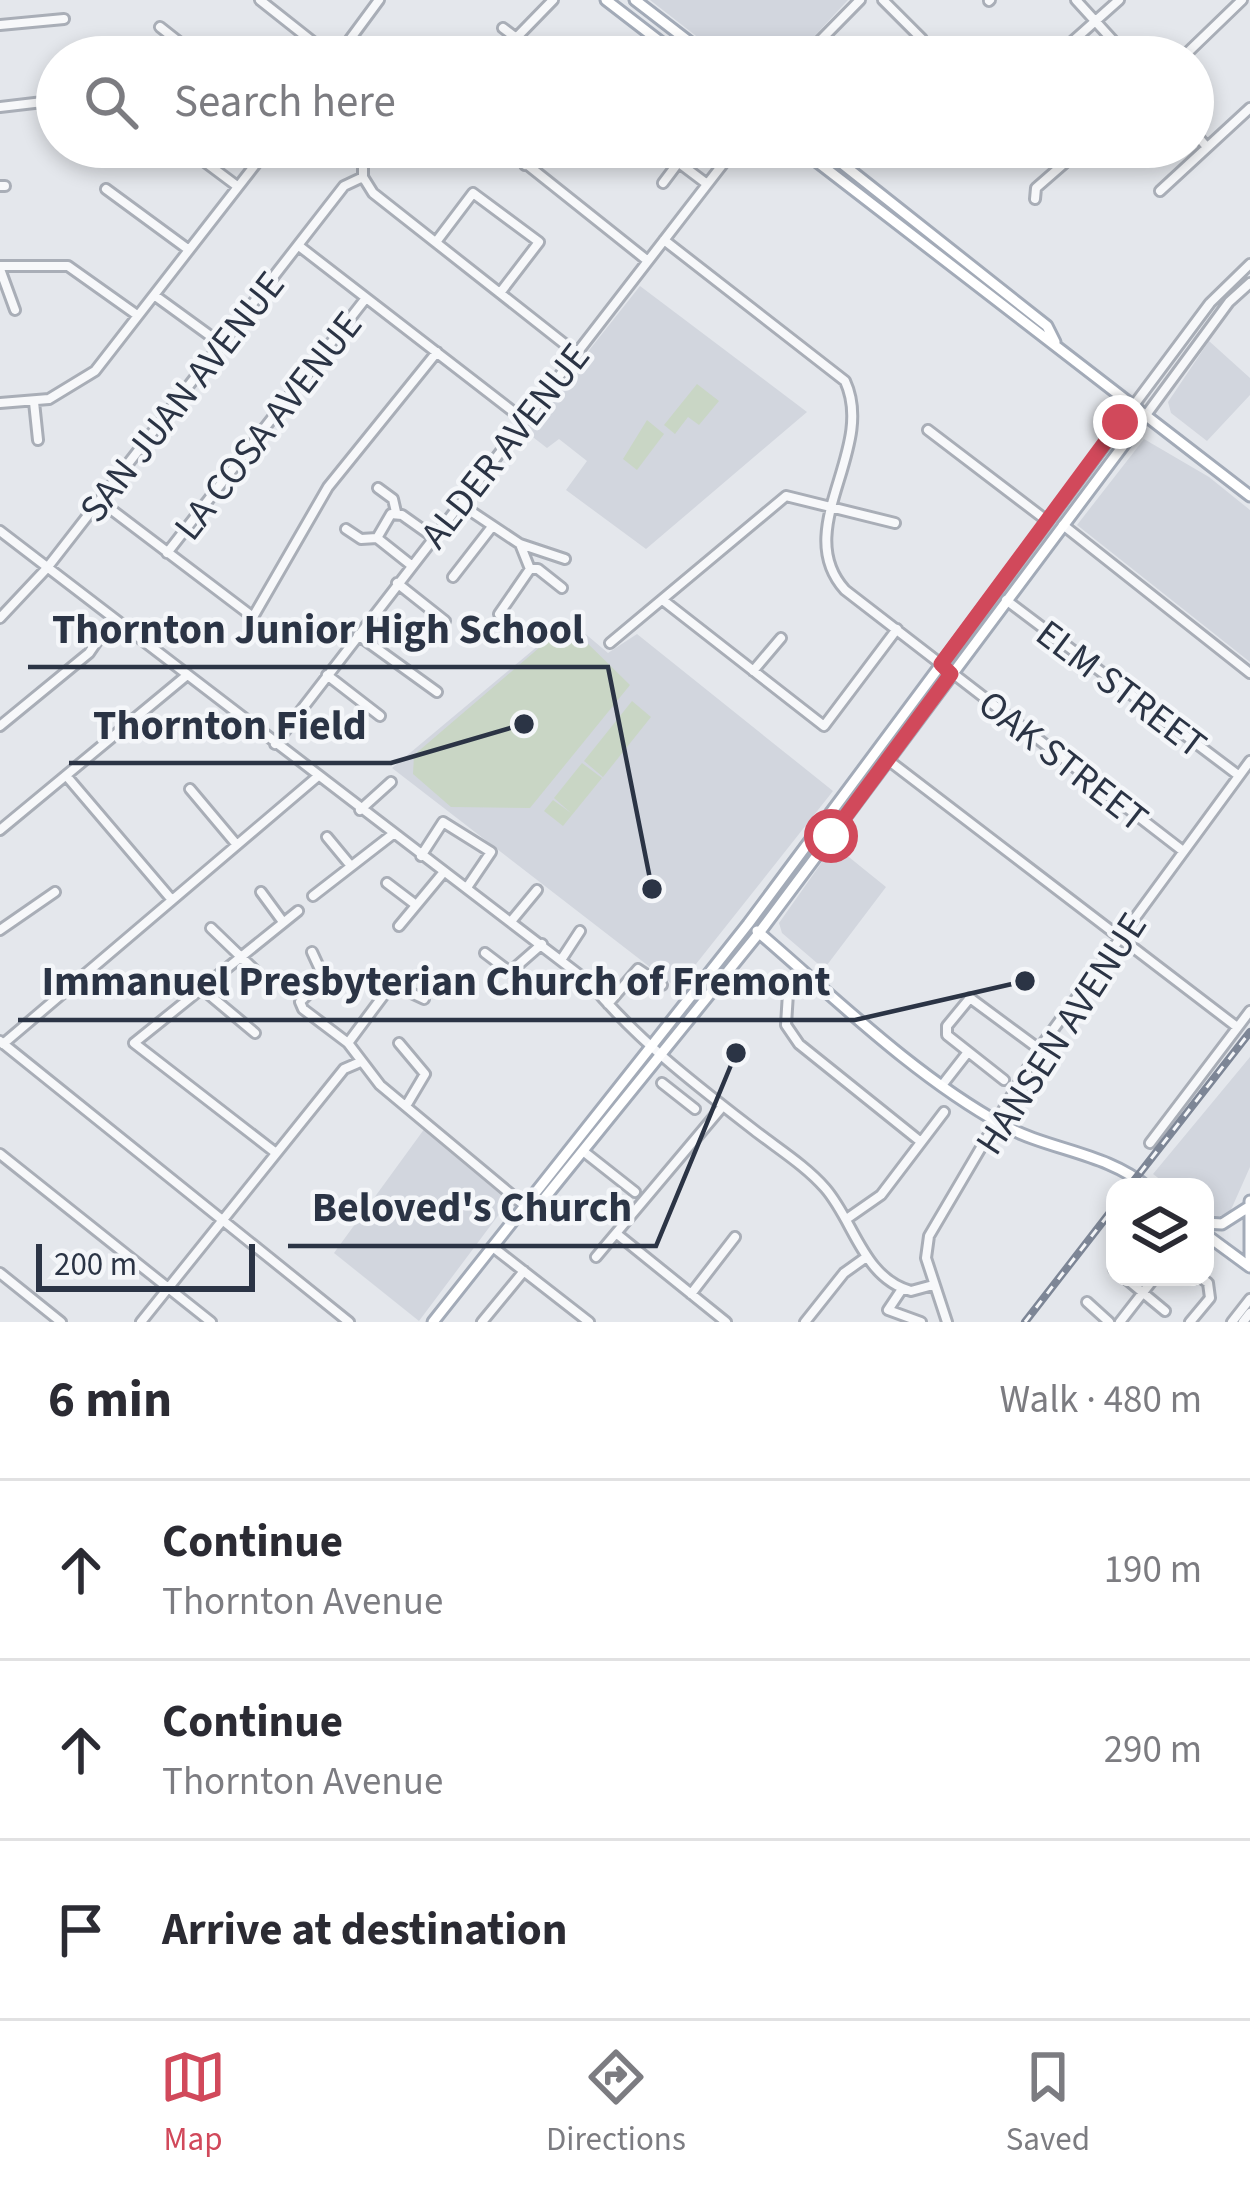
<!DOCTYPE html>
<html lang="en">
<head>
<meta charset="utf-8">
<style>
	:root { --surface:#fff; --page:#f2f2f3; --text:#2b2b33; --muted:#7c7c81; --line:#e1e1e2; --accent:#d1495b }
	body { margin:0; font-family:"Source Sans 3",sans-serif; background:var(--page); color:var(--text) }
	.controls { position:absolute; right:36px; bottom:36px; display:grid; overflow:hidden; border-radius:24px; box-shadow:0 6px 18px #0003 }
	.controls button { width:108px; height:108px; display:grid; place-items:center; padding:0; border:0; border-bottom:3px solid var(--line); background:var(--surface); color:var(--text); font:60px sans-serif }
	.scale { position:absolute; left:36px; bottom:30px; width:219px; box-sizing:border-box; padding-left:12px; border:6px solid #2b3445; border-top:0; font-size:33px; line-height:42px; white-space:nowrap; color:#2b3445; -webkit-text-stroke:9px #f4f6f9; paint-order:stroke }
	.stop { position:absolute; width:36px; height:36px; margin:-27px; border:9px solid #d1495b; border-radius:50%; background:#fff }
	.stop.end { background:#d1495b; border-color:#fff; box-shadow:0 3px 12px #0008 }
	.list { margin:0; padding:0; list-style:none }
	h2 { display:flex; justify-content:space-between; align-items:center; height:156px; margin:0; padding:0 48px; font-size:51px }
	h2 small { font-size:39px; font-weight:400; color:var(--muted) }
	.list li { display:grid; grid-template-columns:78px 1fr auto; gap:36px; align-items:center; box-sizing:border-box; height:180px; padding:0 48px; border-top:3px solid var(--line) }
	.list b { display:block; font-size:45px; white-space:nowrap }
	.list p { margin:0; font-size:39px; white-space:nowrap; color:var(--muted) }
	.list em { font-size:39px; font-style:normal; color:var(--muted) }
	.icon { flex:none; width:66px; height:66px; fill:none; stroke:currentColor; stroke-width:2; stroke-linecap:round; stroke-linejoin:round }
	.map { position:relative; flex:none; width:1250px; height:1322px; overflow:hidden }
	.search { position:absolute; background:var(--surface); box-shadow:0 6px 18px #0003; left:36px; right:36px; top:36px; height:132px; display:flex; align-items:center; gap:30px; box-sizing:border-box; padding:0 42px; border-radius:66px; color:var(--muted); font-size:45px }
	.sheet { height:696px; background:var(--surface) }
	nav { display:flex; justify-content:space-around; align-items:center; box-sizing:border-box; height:168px; border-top:3px solid var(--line); background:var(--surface); font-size:33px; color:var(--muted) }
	nav a { display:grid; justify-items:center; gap:6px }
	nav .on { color:var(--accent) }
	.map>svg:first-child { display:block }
	.built { fill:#d2d6de }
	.green { fill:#c9d6c5 }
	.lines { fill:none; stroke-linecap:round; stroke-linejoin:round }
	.minor-casing { stroke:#a9aeb7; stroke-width:14 }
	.major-casing { stroke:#a3abb8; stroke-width:15 }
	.minor { stroke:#f7f8fa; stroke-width:8 }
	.major { stroke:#fff; stroke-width:9 }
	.rail-casing { stroke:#7d8696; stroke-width:8 }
	.rail { stroke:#f4f6f9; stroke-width:3; stroke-dasharray:9; stroke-linecap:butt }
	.route { stroke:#d1495b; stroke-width:15 }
	.labels { text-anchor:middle; stroke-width:9; stroke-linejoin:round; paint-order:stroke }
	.street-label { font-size:39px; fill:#2b3445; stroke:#f4f6f9 }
	.leader { fill:none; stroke:#2b3445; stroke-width:4.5 }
	.callout-dot { fill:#2b3445; stroke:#f4f6f9; stroke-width:4.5 }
	.callout-label { font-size:42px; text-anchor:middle; font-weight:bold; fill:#2b3445; stroke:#f4f6f9; stroke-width:9; stroke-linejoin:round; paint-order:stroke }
</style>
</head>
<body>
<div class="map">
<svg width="1250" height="1322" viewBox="0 0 1250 1322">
	<rect width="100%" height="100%" fill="#e4e7ec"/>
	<path class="built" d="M 650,0 L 848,0 L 795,57 L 723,57 Z
		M 640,286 L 807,412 L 646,549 L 566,490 L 587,461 L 559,439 L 547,448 L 525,431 Z
		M 1209,341 L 1250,378 L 1250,395 L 1207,441 L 1171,413 L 1168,402 Z
		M 1144,439 L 1209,477 L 1250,510 L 1250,662 L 1077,525 Z
		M 569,620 L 608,653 L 637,634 L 833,791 L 677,988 L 392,768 Z
		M 834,845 L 886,887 L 824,969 L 782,933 L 779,923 Z
		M 1250,1057 L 1250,1167 L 1230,1212 L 1215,1218 L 1205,1213 L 1205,1187 L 1170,1187 L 1153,1174 Z
		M 425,1128 L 509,1201 L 419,1321 L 334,1253 Z"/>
	<path class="green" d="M 697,384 L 719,401 L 699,425 L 688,417 L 675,434 L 664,425 Z
		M 647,420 L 664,434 L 637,470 L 623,459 Z
		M 561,629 L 575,631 L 630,685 L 530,808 L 451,807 L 413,774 L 414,755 Z
		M 632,701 L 651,717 L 603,777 L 584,761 Z
		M 582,763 L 602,778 L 563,826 L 544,811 L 553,800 L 571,813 L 554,798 Z"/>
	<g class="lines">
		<defs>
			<path id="minor" d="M 260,0 L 332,57
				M 883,0 L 922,39
				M 1076,0 L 1128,57
				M 989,1 L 990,0
				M 0,25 L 64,19
				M 160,27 L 198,57
				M 503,28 L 527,46
				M 516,38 L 553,0
				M 337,57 L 379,0
				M 804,57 L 860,0
				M 1055,57 L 1119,0
				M 1183,57 L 1242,0
				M 0,107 L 43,102
				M 1193,131 L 1206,146
				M 185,147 L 237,186
				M 363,147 L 363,177 L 373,193 L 576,353
				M 505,147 L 648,261
				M 658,147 L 707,184
				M 525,165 L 538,147
				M 663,183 L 678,163
				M 0,186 L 5,186
				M 106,189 L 189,250
				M 1160,191 L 1250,108
				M 1035,199 L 1036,188 L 1083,147
				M 664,240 L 845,381 C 877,450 790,529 845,590 L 1183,851
				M 436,242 L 473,193 L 539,242 L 500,293
				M 299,246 L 524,420
				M 0,266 L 68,266 L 137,315
				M 0,269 L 15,310
				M 154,295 L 220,343
				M 34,402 L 38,440
				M 0,403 L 49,399 L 95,371 L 269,147
				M 1134,405 L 1210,303 L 1250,264
				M 1146,415 L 1229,302 L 1250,283
				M 928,430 L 1046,520
				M 378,488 L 393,499 L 396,512
				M 100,501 L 253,617 L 328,487 L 437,352
				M 460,504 L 520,544 L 565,559
				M 1063,525 L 1250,673
				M 346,529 L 361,539 L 377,538
				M 0,531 L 590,983 C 637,1040 696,1085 754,1130 C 777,1148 806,1166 825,1188 C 854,1221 863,1278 911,1291 L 933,1285
				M 520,544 L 530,569 L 499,614 L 521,634
				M 167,553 L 366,298
				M 411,565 L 377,538 L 391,514 L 402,515 L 433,537
				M 530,569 L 538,569 L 562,588
				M 453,577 L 491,528
				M 397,583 L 445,621
				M 1006,600 L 1238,775
				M 664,601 L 824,726 L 897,629
				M 0,618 L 47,568 L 344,186 L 363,177
				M 358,635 L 437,692
				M 610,643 L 786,496 L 895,523
				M 753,671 L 781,638
				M 327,675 L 380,716
				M 0,726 L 89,653 L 113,618
				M 275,744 L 736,147
				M 888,760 L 1237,1027
				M 69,779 L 172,900
				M 190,789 L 237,845
				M 360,810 L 391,782
				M 0,830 L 186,676
				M 327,837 L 351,866
				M 421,856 L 443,822 L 491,852 L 468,886
				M 387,883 L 416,905
				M 261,892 L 283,922
				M 313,896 L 393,834
				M 513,919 L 537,890
				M 399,926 L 443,873
				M 211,928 L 267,982
				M 0,930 L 55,892
				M 312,952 L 324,978 L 300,1002 L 303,1009 L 348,1043 L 380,1085 L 525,1206
				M 485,953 L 510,972 L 542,944
				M 561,960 L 580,931
				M 200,987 L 255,1033
				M 788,993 L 786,1025 L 799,1044 L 921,1142
				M 608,1004 L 638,969 L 662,985
				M 0,1041 L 349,1322
				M 348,1043 L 392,984 L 424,999
				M 399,1043 L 425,1074 L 406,1106
				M 3,1044 L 317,777
				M 1004,1080 L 947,1035 L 947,1026 L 970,998 L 1039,1049
				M 662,1083 L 695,1109
				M 943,1084 L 968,1052
				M 1150,1143 L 1250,1011
				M 583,1151 L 635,1192
				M 276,1153 L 134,1043 L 298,911
				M 0,1154 L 211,1322
				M 848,1218 L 881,1195 L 944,1112
				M 617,1234 L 726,1322
				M 494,1248 L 589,1322
				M 596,1257 L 723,1106
				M 1114,1269 L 1115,1270
				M 0,1273 L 61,1322
				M 1124,1277 L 1165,1311
				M 902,1289 L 888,1310 L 921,1322
				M 691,1294 L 735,1237
				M 1087,1302 L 1109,1322
				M 141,1322 L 344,1069 L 358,1063
				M 482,1322 L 524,1271
				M 805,1322 L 844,1273 L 865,1258
				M 947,1322 L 926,1258 L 929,1236 L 1039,1049 L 1250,761
				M 1120,1322 L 1155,1277
				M 1190,1322 L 1210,1298 L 1208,1283 L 1200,1277
				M 1232,1322 L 1250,1299
				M 1243,1322 L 1250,1313"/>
			<path id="major" d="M 606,0 L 680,57
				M 635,0 L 709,57
				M 798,147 L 1250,496
				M 821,147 L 1047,326 L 1055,342
				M 757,931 C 834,997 914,1076 1003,1125 C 1048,1150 1108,1153 1147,1187
				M 1250,1201 L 1250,1257
				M 526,1207 L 543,1200 L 759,933 L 1146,415
				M 1205,1223 L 1222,1224 L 1247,1208
				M 1205,1234 L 1250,1267
				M 433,1322 L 748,924 L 1134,405"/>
		</defs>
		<use href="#minor" class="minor-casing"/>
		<use href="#major" class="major-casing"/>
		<use href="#minor" class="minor"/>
		<use href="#major" class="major"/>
		<defs>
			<path id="rail" d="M 1129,1187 L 1250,1032
				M 1025,1322 L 1115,1206"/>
		</defs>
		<use href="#rail" class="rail-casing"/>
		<use href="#rail" class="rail"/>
	</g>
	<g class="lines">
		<path class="route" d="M 831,836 L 951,674 L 941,664 L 1120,422"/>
	</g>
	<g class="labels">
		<g class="street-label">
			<text transform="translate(181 396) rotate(-52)" y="14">SAN JUAN AVENUE</text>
			<text transform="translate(267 425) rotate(-52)" y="14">LA COSA AVENUE</text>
			<text transform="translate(504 445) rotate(-52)" y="14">ALDER AVENUE</text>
			<text transform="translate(1122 688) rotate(37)" y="14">ELM STREET</text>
			<text transform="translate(1064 760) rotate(38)" y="14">OAK STREET</text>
			<text transform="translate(1060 1033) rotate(-57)" y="14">HANSEN AVENUE</text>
		</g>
	</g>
	<path class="leader" d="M652 889L608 667H28M524 724L391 763H69M1025 981L855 1020H18M736 1053L656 1246H288"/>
	<g class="callout-dot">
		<circle cx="652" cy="889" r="12"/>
		<circle cx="524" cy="724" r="12"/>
		<circle cx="1025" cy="981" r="12"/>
		<circle cx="736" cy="1053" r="12"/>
	</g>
	<g class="callout-label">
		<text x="318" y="643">Thornton Junior High School</text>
		<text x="230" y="739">Thornton Field</text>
		<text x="436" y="995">Immanuel Presbyterian Church of Fremont</text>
		<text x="472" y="1221">Beloved's Church</text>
	</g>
</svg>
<div class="controls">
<button><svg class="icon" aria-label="layers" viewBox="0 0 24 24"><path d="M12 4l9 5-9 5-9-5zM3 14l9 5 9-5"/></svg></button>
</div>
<div class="scale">200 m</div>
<div class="stop" style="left:831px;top:836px"></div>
<div class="stop end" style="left:1120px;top:422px"></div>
<div class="search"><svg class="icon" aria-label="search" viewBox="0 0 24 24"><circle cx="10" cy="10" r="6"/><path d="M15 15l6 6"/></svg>Search here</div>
</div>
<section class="sheet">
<h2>6 min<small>Walk · 480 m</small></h2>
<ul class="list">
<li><svg class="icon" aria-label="ahead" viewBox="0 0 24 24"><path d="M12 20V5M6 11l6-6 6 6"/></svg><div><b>Continue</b><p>Thornton Avenue</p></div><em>190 m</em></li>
<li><svg class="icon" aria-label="ahead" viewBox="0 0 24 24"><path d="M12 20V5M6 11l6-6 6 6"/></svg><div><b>Continue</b><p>Thornton Avenue</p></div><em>290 m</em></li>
<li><svg class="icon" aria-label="arrive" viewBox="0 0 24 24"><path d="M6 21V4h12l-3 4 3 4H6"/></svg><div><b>Arrive at destination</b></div></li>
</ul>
</section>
<nav>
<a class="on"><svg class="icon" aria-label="map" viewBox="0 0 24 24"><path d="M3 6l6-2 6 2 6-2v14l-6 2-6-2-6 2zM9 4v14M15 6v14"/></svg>Map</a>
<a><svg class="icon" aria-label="directions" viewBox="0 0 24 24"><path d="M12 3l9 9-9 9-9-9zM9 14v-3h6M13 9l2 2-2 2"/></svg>Directions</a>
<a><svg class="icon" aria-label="saved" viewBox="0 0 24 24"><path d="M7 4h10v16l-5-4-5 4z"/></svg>Saved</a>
</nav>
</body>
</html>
